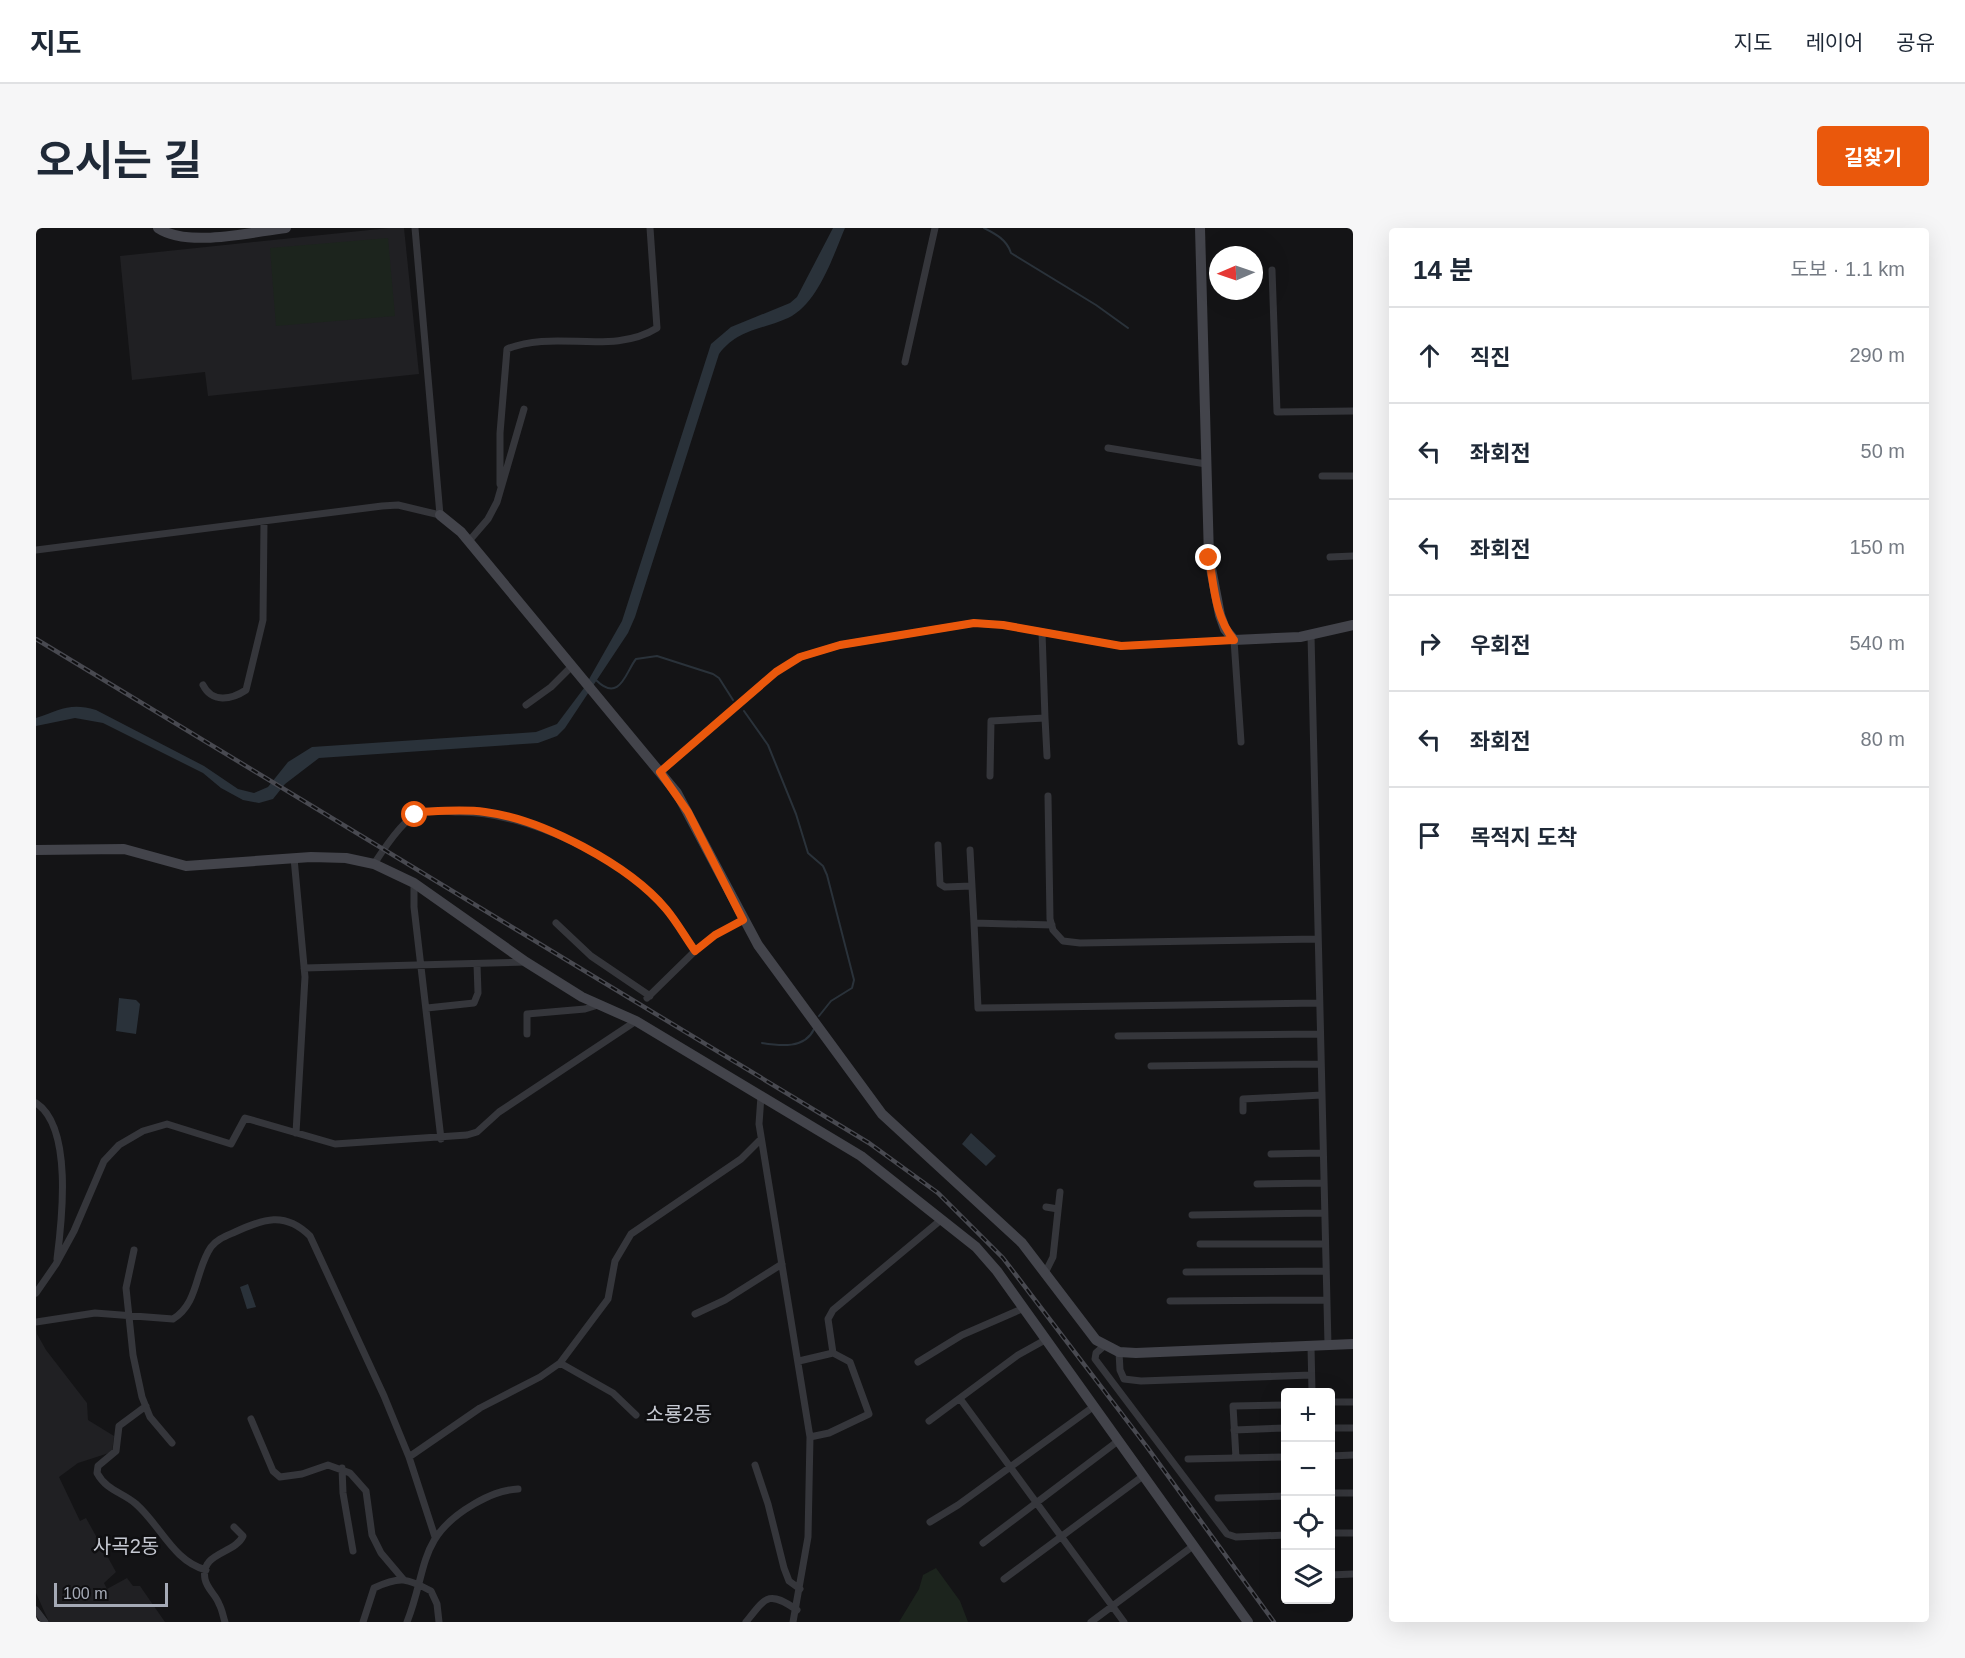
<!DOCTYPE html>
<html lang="ko">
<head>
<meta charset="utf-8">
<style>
	:root { --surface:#fff; --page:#f6f6f7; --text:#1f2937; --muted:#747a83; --line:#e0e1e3; --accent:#ea580c }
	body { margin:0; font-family:Helvetica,"Noto Sans KR",sans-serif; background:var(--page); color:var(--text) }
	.controls { position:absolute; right:18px; bottom:18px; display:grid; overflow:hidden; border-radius:6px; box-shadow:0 6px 24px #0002 }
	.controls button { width:54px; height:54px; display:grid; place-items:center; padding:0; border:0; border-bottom:2px solid var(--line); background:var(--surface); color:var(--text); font:30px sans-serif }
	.compass { position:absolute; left:1173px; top:18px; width:54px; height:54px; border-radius:50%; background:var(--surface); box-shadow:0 6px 24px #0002; rotate:268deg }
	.scale { position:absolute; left:18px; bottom:15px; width:114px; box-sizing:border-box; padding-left:6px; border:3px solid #a5aab6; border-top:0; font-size:16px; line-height:21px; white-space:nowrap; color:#a5aab6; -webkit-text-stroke:4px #0f0f11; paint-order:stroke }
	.stop { position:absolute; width:18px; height:18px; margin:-14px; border:4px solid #ea580c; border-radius:50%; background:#fff }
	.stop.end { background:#ea580c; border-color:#fff; box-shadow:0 2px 6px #0008 }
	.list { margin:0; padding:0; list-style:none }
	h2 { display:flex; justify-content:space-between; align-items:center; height:78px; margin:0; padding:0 24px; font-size:26px }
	h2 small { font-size:20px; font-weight:400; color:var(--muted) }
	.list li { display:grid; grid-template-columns:39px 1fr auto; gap:18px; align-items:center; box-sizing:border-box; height:96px; padding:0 24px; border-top:2px solid var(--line) }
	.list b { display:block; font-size:22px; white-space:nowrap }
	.list em { font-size:20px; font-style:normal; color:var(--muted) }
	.icon { flex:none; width:33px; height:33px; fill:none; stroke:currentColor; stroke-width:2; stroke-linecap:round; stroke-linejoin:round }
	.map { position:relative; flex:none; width:1317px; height:1394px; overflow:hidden; border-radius:6px }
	header { display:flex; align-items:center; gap:36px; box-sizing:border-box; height:84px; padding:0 30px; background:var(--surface); border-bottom:2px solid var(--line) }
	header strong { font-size:28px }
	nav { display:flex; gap:33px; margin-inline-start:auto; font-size:21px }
	.intro { display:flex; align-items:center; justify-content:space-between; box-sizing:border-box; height:144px; padding:0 36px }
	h1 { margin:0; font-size:42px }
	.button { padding:15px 27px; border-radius:6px; background:var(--accent); color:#fff; font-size:21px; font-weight:700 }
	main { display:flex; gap:36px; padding:0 36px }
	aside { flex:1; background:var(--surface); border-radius:6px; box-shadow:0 6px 24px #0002 }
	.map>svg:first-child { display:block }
	.built { fill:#202023 }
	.green { fill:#1c241d }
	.water { fill:#2a323a }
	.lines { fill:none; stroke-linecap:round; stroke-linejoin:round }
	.stream { stroke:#2a323a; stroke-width:2 }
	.street { stroke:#35363b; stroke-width:7 }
	.secondary { stroke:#43444b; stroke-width:10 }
	.rail-casing { stroke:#484950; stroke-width:4.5 }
	.rail { stroke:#0f0f11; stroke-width:2; stroke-dasharray:7; stroke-linecap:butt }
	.route { stroke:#ea580c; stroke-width:8 }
	.labels { text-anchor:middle; stroke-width:5; stroke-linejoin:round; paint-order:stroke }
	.quarter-label { font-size:20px; fill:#c6c9d2; stroke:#0f0f11 }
</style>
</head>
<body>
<header>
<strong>지도</strong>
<nav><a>지도</a><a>레이어</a><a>공유</a></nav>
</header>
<div class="intro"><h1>오시는 길</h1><a class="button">길찾기</a></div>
<main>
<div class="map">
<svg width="1317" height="1394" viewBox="0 0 1317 1394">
	<rect width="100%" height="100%" fill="#141416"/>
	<path class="built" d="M 353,0 L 368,0 L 383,146 L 172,168 L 169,144 L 96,152 L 84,28 Z
		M 0,1096 L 1,1106 L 10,1122 L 51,1175 L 52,1192 L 78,1208 L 76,1224 L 42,1235 L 23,1249 L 44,1293 L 50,1290 L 80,1344 L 68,1355 L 71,1361 L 91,1350 L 97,1358 L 104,1358 L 129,1394 L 13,1394 L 0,1365 Z"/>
	<path class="green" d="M 352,10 L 359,88 L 240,98 L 234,20 Z
		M 900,1340 L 924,1373 L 932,1394 L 863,1394 L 883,1361 L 887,1347 Z"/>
	<path class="water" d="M 797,0 L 809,0 C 797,28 782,76 752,90 C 725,102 702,101 683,126 L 599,389 L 592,405 L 529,500 L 521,508 L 502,515 L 283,530 L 249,556 L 237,571 L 223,575 L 207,572 L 185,560 L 167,545 L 67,495 L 39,490 L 0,498 L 0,490 C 24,482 34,474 60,482 L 168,538 L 202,561 L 218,565 L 232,559 L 252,534 L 276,519 L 500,504 L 521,496 L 548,460 L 586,393 L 675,116 L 695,99 L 754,75 L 761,69 Z
		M 83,770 L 100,772 L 104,776 L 100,806 L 80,803 Z
		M 935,905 L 960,928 L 950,938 L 926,916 Z
		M 212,1056 L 220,1079 L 211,1081 L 204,1059 Z"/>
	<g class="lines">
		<path class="stream" d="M 948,0 C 960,6 971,12 975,25 L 1060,77 L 1092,100
			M 560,452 C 584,476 590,443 600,431 L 621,428 L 677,446 L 683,450 L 697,472
			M 708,483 L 732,517 L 760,586 L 772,625 L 787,638 L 791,647 L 818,752 L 816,760 L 795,773 L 783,788
			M 726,815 C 744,818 769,821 778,801"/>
		<path class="street" d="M 1236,42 L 1241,184 L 1317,183
			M 869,134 L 899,0
			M 1072,220 L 1170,236
			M 1286,248 L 1317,248
			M 464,256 L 464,205 L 471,121 C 519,101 576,128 621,100 L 614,0
			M 433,313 L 452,291 L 461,274 L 488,181
			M 0,322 L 346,278 L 362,277 L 404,287 L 379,0
			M 1294,329 L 1317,328
			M 1275,407 L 1292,1117
			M 167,457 C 176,475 195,472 210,462 L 227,392 L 228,294
			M 490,477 L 515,459 L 536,438
			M 1009,490 L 1011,528
			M 624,544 L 740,444 L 764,429 L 804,417 L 938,395 L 967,397 L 1085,418 L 1198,412 L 1205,514
			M 954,548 L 955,493 L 1009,490 L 1006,404
			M 1012,568 L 1014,691 L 1017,702 L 1027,713 L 1044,715 L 1282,711
			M 902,617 L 904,656 L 909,659 L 935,658
			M 934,622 L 938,695 L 1016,697
			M 258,630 L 269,749 L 260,905
			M 338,636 C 347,622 368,590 383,585 C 395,581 412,584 424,584 C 491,584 587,630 630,681 C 641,694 649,709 659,723
			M 378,655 L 378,679 L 405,911
			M 520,695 L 555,728 L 614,768
			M 938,695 L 942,780 L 1283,775
			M 268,740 L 490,734
			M 611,770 L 659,723 L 679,707 L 707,692
			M 391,780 L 438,775 L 442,765 L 441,736
			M 491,806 L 491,786 L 549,781 L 562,777
			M 1082,808 L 1284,806
			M 1115,838 L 1285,836
			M 725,868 L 723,896 L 774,1209 L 772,1309 L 757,1394
			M 0,875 C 37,899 26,992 21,1031
			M 1207,883 L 1207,871 L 1286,867
			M 1235,926 L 1287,925
			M 1221,956 L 1288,955
			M 1010,979 L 1022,981
			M 1156,987 L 1288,985
			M 1164,1016 L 1289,1016
			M 98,1022 L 90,1060 L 97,1127 L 106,1169 L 114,1189 L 136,1215
			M 1150,1044 L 1290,1043
			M 1009,1045 L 1017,1029 L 1024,964
			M 0,1065 L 20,1036 L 38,1003 L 68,933 L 83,917 L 107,903 L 131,896 L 195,916 L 209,890 L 299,916 L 431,907 L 441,904 L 463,884 L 600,793
			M 1134,1073 L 1291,1072
			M 659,1086 L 689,1072 L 746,1036
			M 0,1094 L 59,1085 L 137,1091 C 163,1075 159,1042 175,1019 C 181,1011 190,1008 199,1004 C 227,991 249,983 274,1008 L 348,1168 L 373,1229 L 399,1309
			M 1068,1118 L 1060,1125 L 1059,1131 L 1191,1306 L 1200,1309 L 1250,1307
			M 1275,1118 L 1276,1164
			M 1083,1124 L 1084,1142 L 1088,1151 L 1105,1153 L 1275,1147
			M 763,1133 L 797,1125 L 792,1091 L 797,1082 L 906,991
			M 882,1134 L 926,1107 L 988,1080
			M 524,1135 L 577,1165 L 600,1187
			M 925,1172 L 1088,1394
			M 1294,1174 L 1317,1174
			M 110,1178 L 83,1198 L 80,1223 L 62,1238 L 61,1245 C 71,1263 86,1264 100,1276 C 125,1298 137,1333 170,1342
			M 215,1191 L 237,1243 L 244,1249 L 266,1246 L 292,1237 L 314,1245 L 330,1263 L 336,1307 L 345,1325 L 367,1351
			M 893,1193 L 982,1127 L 1009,1112
			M 1294,1200 L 1317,1200
			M 1198,1202 L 1250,1200
			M 774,1209 L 793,1205 L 833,1186 L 814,1134 L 797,1125
			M 1294,1228 L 1317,1227
			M 373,1229 L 444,1180 L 504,1149 L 524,1135 L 572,1071 L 579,1033 L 595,1006 L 705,931 L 725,911
			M 1200,1230 L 1197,1178 L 1250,1177
			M 1152,1231 L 1250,1229
			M 719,1237 L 732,1276 L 748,1340 L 753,1353 L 764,1361
			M 306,1240 L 307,1265 L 317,1323
			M 1294,1265 L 1317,1265
			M 1182,1270 L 1250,1268
			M 894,1294 L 922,1277 L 1057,1179
			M 1294,1305 L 1317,1305
			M 947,1315 L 1082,1213
			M 1294,1347 L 1317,1346
			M 968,1351 L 1107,1248
			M 0,1382 L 9,1394
			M 189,1394 C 187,1388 186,1381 183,1376 C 180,1367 171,1361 169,1351 C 164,1324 199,1326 207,1308 L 198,1299
			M 327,1394 L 338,1360 C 364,1348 371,1350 395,1363 L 401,1376 L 403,1394
			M 371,1394 C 392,1341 381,1309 438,1276 C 452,1268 465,1262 482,1261
			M 710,1394 C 730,1369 732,1362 761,1382
			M 1055,1394 L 1157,1318"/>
		<path class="secondary" d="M 122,0 C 152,20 215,4 250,0
			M 1164,0 L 1173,330 L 1184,387 L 1189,401 L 1198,412 L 1264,409 L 1317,397
			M 404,287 L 425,304 L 641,565 L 722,717 L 846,886 L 986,1015 L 1060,1112 L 1083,1124 L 1100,1125 L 1317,1116
			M 0,622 L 88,621 L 150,638 L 275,629 L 310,630 L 338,636 L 378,655 L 490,734 L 546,769 L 600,793 L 825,928 L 940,1019 L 961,1043 L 1212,1394"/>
		<defs>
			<path id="rail" d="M 0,411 L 833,915 L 902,965 L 967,1030 L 1111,1219 L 1238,1394"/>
		</defs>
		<use href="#rail" class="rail-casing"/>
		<use href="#rail" class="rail"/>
	</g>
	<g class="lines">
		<path class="route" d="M 379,587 L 384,584 C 405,583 428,581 449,584 C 506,591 593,637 630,681 C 641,694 649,709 659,723 L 679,707 L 707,692 L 652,584 L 624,544 L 740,444 L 764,429 L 804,417 L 938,395 L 967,397 L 1085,418 L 1198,412 C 1179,389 1178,358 1173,330"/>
	</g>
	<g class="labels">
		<g class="quarter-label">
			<text x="643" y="1193">소룡2동</text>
			<text x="90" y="1325">사곡2동</text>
		</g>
	</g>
</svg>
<div class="controls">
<button>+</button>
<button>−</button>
<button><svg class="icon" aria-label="locate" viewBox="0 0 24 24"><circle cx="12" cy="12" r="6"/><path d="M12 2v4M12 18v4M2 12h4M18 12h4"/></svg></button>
<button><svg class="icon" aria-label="layers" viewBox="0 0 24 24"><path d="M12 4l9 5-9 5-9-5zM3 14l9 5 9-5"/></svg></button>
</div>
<svg class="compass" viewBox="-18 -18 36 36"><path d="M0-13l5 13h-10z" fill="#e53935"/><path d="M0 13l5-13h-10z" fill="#747a83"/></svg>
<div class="scale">100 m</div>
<div class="stop" style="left:379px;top:587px"></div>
<div class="stop end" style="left:1173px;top:330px"></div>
</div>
<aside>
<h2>14 분<small>도보 · 1.1 km</small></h2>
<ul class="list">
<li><svg class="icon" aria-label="ahead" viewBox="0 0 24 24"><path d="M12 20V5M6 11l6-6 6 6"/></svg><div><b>직진</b></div><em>290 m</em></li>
<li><svg class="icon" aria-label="left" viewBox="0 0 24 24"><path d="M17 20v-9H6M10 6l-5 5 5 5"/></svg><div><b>좌회전</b></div><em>50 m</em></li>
<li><svg class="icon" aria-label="left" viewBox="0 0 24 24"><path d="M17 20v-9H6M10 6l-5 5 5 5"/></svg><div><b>좌회전</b></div><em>150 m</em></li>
<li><svg class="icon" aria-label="right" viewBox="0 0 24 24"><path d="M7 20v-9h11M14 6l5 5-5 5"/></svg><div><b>우회전</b></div><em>540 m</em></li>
<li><svg class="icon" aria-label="left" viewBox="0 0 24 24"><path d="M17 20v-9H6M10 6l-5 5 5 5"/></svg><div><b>좌회전</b></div><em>80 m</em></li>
<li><svg class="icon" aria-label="arrive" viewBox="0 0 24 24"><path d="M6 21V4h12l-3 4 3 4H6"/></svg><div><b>목적지 도착</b></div></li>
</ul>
</aside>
</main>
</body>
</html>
